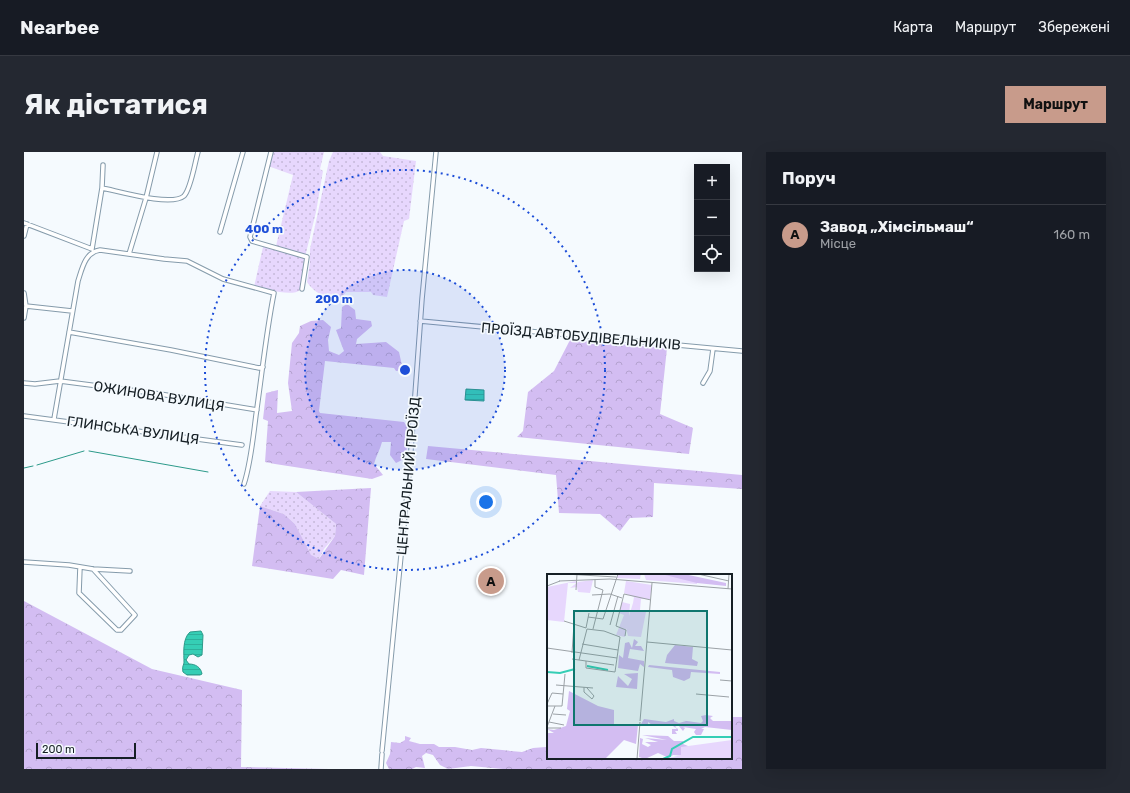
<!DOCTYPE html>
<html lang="uk">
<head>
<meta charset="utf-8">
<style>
	:root { --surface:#171b24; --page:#242831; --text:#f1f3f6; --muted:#9ea1a6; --line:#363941; --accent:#c89b8b }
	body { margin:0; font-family:Rubik,sans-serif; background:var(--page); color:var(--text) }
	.controls { position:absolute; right:12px; top:12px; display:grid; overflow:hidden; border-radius:0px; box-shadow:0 4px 16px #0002 }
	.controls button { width:36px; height:36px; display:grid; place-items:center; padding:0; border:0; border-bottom:1px solid var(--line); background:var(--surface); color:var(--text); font:20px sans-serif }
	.scale { position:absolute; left:12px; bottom:10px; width:100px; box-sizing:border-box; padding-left:4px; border:2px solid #161f25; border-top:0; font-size:11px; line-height:14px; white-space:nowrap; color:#161f25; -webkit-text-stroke:3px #f5fafe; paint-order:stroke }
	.you { position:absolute; left:462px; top:350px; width:14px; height:14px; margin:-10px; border:3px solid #fff; border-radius:50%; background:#1a73e8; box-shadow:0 0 0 6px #1a73e833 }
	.badge { display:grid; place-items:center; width:26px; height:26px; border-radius:50%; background:var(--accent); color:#111; font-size:13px; font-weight:700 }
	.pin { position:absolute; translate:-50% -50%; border:2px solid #fff; box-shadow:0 1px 4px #0006 }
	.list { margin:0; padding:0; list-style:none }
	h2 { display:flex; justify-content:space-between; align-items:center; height:52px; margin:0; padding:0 16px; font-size:17px }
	h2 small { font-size:13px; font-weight:400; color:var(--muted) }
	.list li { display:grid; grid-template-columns:26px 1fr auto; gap:12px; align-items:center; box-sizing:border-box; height:60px; padding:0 16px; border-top:1px solid var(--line) }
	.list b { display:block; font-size:15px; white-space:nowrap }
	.list p { margin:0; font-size:13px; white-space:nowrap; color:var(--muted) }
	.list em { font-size:13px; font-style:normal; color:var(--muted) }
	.icon { flex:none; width:22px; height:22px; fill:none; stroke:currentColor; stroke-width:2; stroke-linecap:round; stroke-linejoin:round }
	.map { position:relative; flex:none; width:718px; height:617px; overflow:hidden; border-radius:0px }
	header { display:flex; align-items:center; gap:24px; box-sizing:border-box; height:56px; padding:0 20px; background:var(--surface); border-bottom:1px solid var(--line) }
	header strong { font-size:19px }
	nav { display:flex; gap:22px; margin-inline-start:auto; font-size:14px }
	.intro { display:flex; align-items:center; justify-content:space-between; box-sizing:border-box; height:96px; padding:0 24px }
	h1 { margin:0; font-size:28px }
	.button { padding:10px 18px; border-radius:0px; background:var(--accent); color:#111; font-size:14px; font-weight:700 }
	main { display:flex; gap:24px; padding:0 24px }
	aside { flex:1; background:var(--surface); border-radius:0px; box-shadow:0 4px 16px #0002 }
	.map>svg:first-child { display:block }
	.grass { fill:url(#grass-dots) }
	.forest { fill:url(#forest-crowns) }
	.water { fill:url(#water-rules); stroke:#2c9a8a }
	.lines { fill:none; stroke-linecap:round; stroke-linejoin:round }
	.stream { stroke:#2c9a8a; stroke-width:1 }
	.minor-casing { stroke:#859bab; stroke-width:5.5 }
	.minor { stroke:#fff; stroke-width:3.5 }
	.ring { fill:none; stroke:#1d4ed8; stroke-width:2; stroke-dasharray:2 4 }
	.labels { text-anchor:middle; stroke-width:3.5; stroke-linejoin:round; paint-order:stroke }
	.street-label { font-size:14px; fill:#161f25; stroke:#f5fafe }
	.inset-river { fill:none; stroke:#35ceb5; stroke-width:2 }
	.inset-road { fill:none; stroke:#9ca2a7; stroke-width:1 }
	.view { fill:#0f766e; fill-opacity:0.15; stroke:#0f766e; stroke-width:2 }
	.inset-edge { fill:none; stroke:#161f25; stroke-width:2 }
	.centre { fill:#1d4ed8; stroke:#f5fafe; stroke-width:2 }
	.ring-label { font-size:12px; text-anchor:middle; font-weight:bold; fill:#1d4ed8; stroke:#f5fafe; stroke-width:3.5; stroke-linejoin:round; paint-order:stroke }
</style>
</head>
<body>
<header>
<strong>Nearbee</strong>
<nav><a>Карта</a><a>Маршрут</a><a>Збережені</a></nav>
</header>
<div class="intro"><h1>Як дістатися</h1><a class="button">Маршрут</a></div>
<main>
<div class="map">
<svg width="718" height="617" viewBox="0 0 718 617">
	<defs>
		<pattern id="grass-dots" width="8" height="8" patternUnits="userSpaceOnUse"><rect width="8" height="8" fill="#e7d7fd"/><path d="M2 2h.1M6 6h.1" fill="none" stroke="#c5b8d9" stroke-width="1.8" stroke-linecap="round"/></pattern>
		<pattern id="forest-crowns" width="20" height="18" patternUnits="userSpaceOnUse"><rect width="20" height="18" fill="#d3bdf2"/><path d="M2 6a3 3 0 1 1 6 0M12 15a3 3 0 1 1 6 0" fill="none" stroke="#b4a2cf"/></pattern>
		<pattern id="water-rules" width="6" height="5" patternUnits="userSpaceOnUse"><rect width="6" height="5" fill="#35ceb5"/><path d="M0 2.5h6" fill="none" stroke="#2eb09c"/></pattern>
	</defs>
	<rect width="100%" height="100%" fill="#f5fafe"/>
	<path class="grass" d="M 248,0 L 300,0 L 296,17 L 299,19 L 292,60 L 281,105 L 276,138 C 269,145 240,137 230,135 L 239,95 L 252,94 L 269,23 L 244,14 Z
		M 309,0 L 356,0 L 359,4 L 392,9 L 385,67 L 380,69 L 363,145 L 349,143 L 347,140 L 322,140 L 318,145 C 301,144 294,145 283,130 L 286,110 L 286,97 L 305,9 Z
		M 246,339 L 272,340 L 312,372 L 311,384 L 300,397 L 295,407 L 287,404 L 271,372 L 260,362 L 236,354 Z"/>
	<path class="forest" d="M 323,152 L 331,158 L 332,167 L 347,169 L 348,174 L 333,187 L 332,192 L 362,190 L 375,200 L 379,218 L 372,219 L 370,216 L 301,209 L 295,259 L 296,261 L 380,270 L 384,276 L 382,306 L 372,311 L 366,303 L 367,290 L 358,290 C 356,298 352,304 350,312 L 359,323 L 348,327 L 251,312 L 241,310 L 244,269 L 239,267 L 242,241 L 254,238 L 253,261 L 268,259 L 264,231 L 268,191 L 275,181 L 276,174 L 287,169 L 299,168 L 307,175 L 304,188 L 305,199 L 315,203 L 320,199 L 312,178 L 317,176 L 318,155 Z
		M 546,188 L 643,196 L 636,262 L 669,276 L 665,302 L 493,285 L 499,279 L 504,240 L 530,219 Z
		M 404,294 L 718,323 L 718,337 L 630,331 L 629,365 L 606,366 L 596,379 L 576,362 L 535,361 L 532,323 L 402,307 Z
		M 347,336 L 340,423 L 317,418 L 309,427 L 228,414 L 236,354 L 260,362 L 271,372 L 287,403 L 295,407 L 311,384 L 312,372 L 272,340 Z
		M 0,449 L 128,517 L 218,538 L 217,615 L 305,617 L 0,617 Z
		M 707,565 L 718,565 L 718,617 L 479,617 L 447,614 L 424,617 L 416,613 L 409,603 L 402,601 L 398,604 L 401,616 L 392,615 L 388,617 L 365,617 L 362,611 L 366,602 L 367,590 L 376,591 L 381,588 L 381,584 L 387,586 L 385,589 L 396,592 L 410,592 L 415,595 L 431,595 L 448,598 L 457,596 L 498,600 L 509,596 L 522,595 L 524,594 L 524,606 L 570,606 L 572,608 L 572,606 L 681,606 L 687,608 L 688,606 L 707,606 Z"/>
	<path class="water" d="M 442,237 L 460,238 L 460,249 L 441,248 Z
		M 177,479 L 179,483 L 178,503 L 174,505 L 169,502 L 165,503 L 162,508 L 165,512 C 171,512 177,515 178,522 L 176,523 L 163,523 L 159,520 C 158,516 159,514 160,511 C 160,502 158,487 166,480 Z"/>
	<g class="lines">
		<path class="stream" d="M 65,299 L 184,320
			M 13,313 L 60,299
			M 0,316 L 9,314"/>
		<defs>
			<path id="minor" d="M 247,0 L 226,85 L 228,89 L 283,105 L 278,137
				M 78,36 C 94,39 147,55 160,44 C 167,37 171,10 174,0
				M 0,71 L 68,97
				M 196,80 L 219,0
				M 0,84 L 3,72
				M 68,97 L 78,36 L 79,13
				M 105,102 L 122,46 L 133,0
				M 0,141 L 2,154 L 0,166
				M 2,154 L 48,159
				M 396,169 L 718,199
				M 45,180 L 147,198 L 235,216 L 239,215
				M 0,231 L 11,232 L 36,229 L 136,242 L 233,258
				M 679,231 L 686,219 L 689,197
				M 0,264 L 218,293
				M 30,267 L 54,129 C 58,117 61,100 76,98 L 140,107 L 163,109 L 199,127 L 250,141 C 242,181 238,222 232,263 C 229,286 227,310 220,332
				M 0,410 L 45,413 L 69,417 L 106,419
				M 56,415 L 55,441 L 93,478 L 97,478 L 111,463 L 69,417
				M 358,599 L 386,311 L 398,147 L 412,0
				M 357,617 L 358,602"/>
		</defs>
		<use href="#minor" class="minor-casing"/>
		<use href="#minor" class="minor"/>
	</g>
	<circle cx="381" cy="218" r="100" fill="#1d4ed8" fill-opacity=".12"/>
	<g class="ring">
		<circle cx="381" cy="218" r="100"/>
		<circle cx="381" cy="218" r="200"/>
	</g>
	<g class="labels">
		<g class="street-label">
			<text transform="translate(557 184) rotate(5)" y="5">ПРОЇЗД АВТОБУДІВЕЛЬНИКІВ</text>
			<text transform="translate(135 244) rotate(9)" y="5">ОЖИНОВА ВУЛИЦЯ</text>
			<text transform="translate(109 278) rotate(8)" y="5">ГЛИНСЬКА ВУЛИЦЯ</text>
			<text transform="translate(384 324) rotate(-85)" y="5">ЦЕНТРАЛЬНИЙ ПРОЇЗД</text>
		</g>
	</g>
	<g transform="translate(523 422)">
		<rect width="185" height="185" fill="#f5fafe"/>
		<path d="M 71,0 L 94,0 L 93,5 L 69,4 ZM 97,0 L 114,0 L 150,7 L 150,10 L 99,6 ZM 46,6 L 43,19 L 31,18 L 30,13 L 23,14 L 31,8 ZM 29,7 L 29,9 L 21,9 L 17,48 L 0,46 L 0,13 ZM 79,7 L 105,11 L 103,25 L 94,25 L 93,36 L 99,38 L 94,63 L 81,62 L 79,54 L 78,63 L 69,61 L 77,41 L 72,39 L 75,28 L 83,30 L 82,42 L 86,29 L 87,23 L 77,19 Z" fill="#e7d7fd"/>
		<path d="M 114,0 L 137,0 L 179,9 L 179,12 L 150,9 ZM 87,65 L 91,68 L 88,72 L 94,72 L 97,77 L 83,75 L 81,84 L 97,87 L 97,93 L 93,90 L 91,97 L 71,94 L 72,81 L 76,84 L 78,69 L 82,68 L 85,74 ZM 128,71 L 146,73 L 145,85 L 151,88 L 150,92 L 118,89 L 120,81 ZM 102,91 L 173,98 L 173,100 L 144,98 L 143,104 L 137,107 L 126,103 L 125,96 L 101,93 ZM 91,99 L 90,115 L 69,113 L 71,102 L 81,112 L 85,105 L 77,100 ZM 22,117 L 51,132 L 67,136 L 67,150 L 91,151 L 89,170 L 77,166 L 58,185 L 0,185 L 0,159 L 7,159 L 0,155 L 7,156 L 19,152 L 23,137 L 20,135 ZM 159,141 L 166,142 L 163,144 L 166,147 L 185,147 L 185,156 L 158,153 L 154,155 L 157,155 L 154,161 L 149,161 L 147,158 L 149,155 L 136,153 L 138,154 L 136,157 L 131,151 L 128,153 L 131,155 L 131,157 L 128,157 L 130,160 L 125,160 L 125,155 L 130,155 L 126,152 L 105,151 L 101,148 L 101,151 L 94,150 L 97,145 L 119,148 L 127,145 L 127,147 L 132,149 L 139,147 L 133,146 L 154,149 L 156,147 L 154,142 ZM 95,161 L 121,162 L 127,167 L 136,167 L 136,170 L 141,172 L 185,185 L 126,181 L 122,184 L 111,179 L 98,185 L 92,183 L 93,164 L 96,165 L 95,170 L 101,173 L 104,171 L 98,168 L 111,168 L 98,164 L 120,166 Z" fill="#d3bdf2"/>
		<path d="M 185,166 L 185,185 L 118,185 L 134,181 L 134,173 Z" fill="#e7d7fd"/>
		<path class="inset-river" d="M 40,92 L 61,96M 0,98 L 13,99 L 28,95M 116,185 L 123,182 L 125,175 L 146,163 L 185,163"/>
		<path class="inset-road" d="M 18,0 L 69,3M 151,0 L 182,7M 12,7 L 63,5 L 185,15M 0,12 L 13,7M 181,15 L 182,0M 29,16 L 30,0M 45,21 L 63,20 L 75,24M 41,43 L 56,45 L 71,0M 17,47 L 39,54M 63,51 L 71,22M 39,54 L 42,39M 46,55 L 56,16 L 48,13 L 48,5M 78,62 L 79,56 L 69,52 L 77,20 L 104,26M 100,68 L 185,76M 35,70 L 71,76M 0,74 L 70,84M 25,79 L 27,50M 25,85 L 67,91M 32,86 L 40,55 L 57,57 L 73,63 L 68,98 L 39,94 L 39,87M 173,106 L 185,107M 9,111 L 46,114M 37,113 L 37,118 L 45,125 L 47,122 L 40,114M 149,120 L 182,123M 0,130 L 5,119 L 16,120M 0,132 L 15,132 L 18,100M 6,140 L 19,141M 93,147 L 105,9M 2,148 L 17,151M 0,153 L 8,132M 0,154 L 14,154M 90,185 L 93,148"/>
		<path class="view" d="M 27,37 L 160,37 L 160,151 L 27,151 Z"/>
		<rect width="185" height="185" class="inset-edge"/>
	</g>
	<circle cx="381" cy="218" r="6" class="centre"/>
	<g class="ring-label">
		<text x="240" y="81">400 m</text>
		<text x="310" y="151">200 m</text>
	</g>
</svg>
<div class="controls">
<button>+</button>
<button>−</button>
<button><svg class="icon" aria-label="locate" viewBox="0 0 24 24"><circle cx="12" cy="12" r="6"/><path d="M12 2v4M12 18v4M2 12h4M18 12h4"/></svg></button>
</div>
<div class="scale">200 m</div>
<div class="you"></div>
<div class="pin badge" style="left:467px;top:429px">A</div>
</div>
<aside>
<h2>Поруч<small></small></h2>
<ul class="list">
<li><span class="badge">A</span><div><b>Завод „Хімсільмаш“</b><p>Місце</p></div><em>160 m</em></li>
</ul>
</aside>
</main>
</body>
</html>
